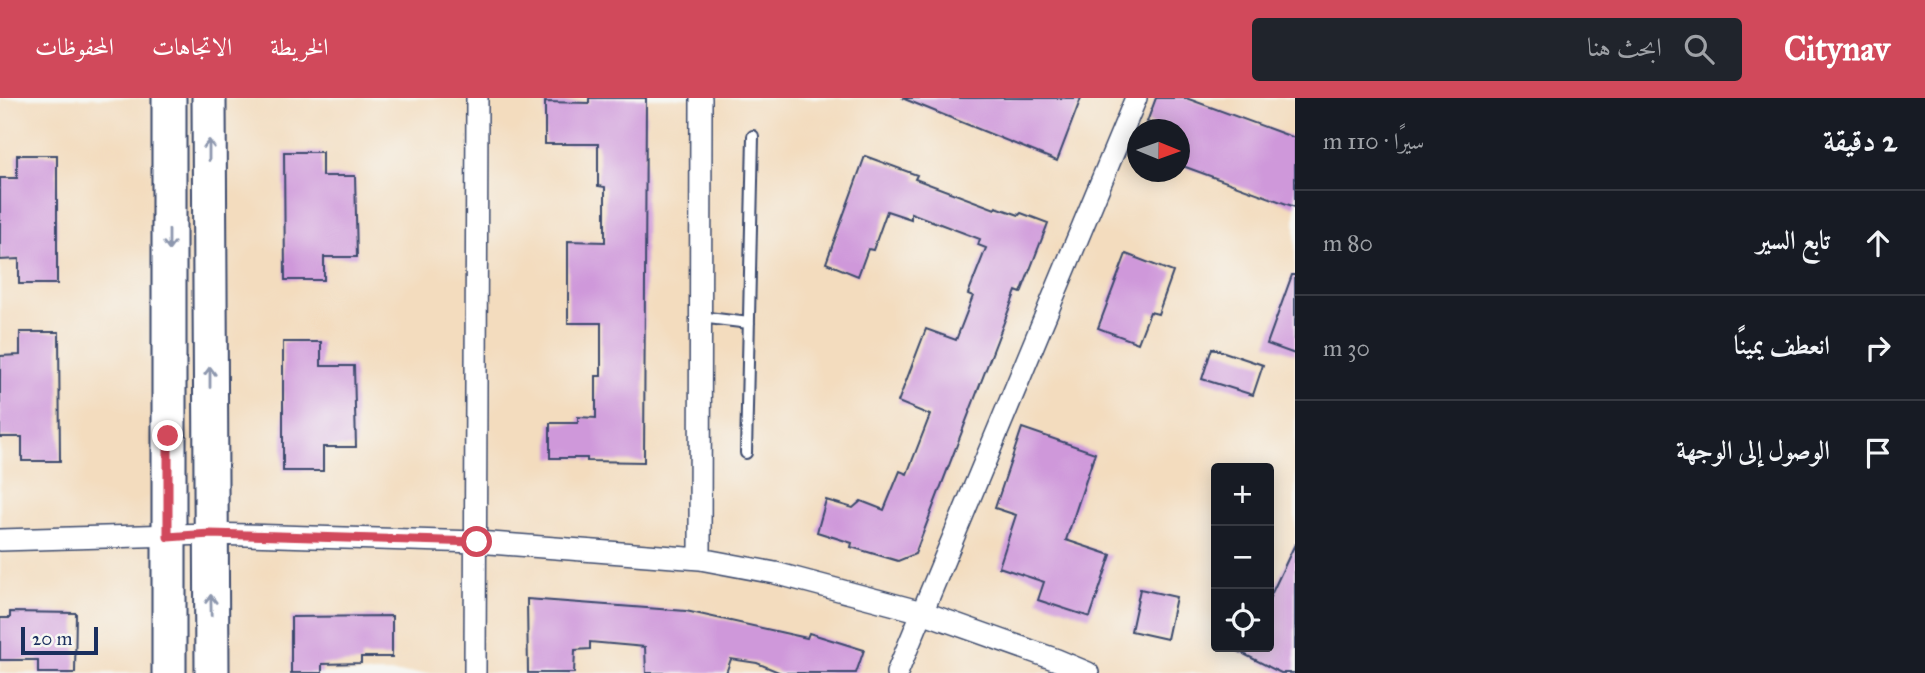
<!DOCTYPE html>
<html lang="ar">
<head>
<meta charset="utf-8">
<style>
	:root { --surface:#171b24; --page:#20242c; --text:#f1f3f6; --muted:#9ea1a6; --line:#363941; --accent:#d1495b }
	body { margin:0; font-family:"IM FELL Great Primer",Amiri,serif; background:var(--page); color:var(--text); direction:rtl }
	.controls { position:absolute; right:21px; bottom:21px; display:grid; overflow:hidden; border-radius:7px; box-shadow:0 4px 18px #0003 }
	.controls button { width:63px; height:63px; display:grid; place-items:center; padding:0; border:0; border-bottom:2px solid var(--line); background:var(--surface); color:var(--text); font:35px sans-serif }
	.compass { position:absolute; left:1127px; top:21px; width:63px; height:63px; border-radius:50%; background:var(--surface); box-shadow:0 4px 18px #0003; rotate:91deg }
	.scale { position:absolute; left:21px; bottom:18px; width:77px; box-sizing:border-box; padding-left:7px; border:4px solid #1b2f5e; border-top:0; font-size:19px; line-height:24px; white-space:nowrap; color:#1b2f5e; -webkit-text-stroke:5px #f6f6f2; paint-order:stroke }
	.stop { position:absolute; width:21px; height:21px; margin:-16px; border:5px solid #d1495b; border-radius:50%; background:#fff }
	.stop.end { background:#d1495b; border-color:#fff; box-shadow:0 2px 7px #0008 }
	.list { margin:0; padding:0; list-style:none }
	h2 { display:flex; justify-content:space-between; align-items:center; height:91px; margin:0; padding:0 28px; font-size:30px }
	h2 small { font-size:23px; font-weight:400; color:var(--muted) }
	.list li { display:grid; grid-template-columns:46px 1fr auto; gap:21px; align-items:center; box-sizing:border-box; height:105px; padding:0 28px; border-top:2px solid var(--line) }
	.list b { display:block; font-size:26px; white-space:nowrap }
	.list em { font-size:23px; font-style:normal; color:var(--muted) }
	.icon { flex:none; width:38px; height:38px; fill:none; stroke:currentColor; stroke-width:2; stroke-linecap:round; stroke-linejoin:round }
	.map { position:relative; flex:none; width:1295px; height:575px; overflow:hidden; direction:ltr }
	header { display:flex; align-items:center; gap:42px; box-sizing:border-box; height:98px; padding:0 35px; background:var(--accent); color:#fff }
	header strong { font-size:33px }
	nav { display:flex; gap:38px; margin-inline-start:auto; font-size:24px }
	.search { width:490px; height:63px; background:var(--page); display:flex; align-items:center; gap:18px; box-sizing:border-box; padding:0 24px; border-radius:7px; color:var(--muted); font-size:26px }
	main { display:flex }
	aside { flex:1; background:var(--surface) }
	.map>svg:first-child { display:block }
	.building { fill:#cf98da }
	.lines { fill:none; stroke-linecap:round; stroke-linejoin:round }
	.service-casing { stroke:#3b496c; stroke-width:14 }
	.minor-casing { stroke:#3b496c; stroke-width:24 }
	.primary-casing { stroke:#3b496c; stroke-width:37 }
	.service { stroke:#fff; stroke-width:10 }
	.minor { stroke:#fff; stroke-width:21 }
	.primary { stroke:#fff; stroke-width:33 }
	.oneway { stroke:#8d97ae }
	.route { stroke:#d1495b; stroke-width:9 }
</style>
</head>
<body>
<header>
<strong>Citynav</strong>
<div class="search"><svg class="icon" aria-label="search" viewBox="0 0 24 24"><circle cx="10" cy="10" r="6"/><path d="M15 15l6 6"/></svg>ابحث هنا</div>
<nav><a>الخريطة</a><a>الاتجاهات</a><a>المحفوظات</a></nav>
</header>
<main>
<aside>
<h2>2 دقيقة<small>سيرًا · 110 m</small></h2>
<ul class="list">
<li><svg class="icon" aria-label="ahead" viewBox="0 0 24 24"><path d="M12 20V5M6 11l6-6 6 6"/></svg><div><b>تابع السير</b></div><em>80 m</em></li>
<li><svg class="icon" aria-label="right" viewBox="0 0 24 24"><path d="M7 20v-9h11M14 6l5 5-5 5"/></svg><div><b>انعطف يمينًا</b></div><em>30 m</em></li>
<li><svg class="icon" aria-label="arrive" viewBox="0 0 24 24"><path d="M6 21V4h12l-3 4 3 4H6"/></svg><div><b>الوصول إلى الوجهة</b></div></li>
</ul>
</aside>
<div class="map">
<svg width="1295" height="575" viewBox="0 0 1295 575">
	<rect width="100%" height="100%" fill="#f6f6f2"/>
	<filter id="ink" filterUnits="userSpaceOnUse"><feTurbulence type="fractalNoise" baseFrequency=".0143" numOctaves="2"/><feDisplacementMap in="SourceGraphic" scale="14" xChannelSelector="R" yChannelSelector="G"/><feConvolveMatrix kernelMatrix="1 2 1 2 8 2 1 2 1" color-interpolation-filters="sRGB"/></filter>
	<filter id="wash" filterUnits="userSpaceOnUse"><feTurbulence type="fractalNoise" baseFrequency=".00686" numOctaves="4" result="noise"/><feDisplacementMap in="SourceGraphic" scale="28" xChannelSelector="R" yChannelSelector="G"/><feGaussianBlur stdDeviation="1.57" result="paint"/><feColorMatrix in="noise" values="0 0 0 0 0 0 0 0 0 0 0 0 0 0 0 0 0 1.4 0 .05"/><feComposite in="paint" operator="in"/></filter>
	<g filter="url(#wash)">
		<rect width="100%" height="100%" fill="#f3dcbe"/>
		<g id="blocks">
			<path class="building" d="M 589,0 L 646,0 L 644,364 L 587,363 L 587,360 L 550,360 L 550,325 L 578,325 L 578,319 L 596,320 L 596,278 L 601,278 L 601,225 L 568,225 L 568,143 L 605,144 L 605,89 L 598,88 L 598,46 L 545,46 L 545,4 L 589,5 Z
				M 902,0 L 1081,0 L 1057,63 Z
				M 1156,0 L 1186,0 L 1295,40 L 1295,109 L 1180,67 L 1180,32 L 1151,32 L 1153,26 L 1147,24 Z
				M 284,54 L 322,54 L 322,78 L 355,78 L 357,159 L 324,159 L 324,182 L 285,182 Z
				M 17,57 L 57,57 L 57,186 L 19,186 L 19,161 L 0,162 L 0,80 L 17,80 Z
				M 865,58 L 917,77 L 915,81 L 995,111 L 996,109 L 1019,117 L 1021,115 L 1048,125 L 1021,195 L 1016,193 L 915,456 L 898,463 L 851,449 L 852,445 L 817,434 L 826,402 L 853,410 L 861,403 L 884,412 L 900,373 L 907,376 L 930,317 L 898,304 L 926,231 L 956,242 L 973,198 L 968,196 L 986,150 L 978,147 L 980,141 L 911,115 L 911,121 L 887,113 L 873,152 L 868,151 L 858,178 L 826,165 Z
				M 1126,156 L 1173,174 L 1158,216 L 1150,214 L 1138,245 L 1098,230 Z
				M 1292,177 L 1295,177 L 1295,256 L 1267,246 Z
				M 20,234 L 59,234 L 60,363 L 22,363 L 22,339 L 0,339 L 0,258 L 20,257 Z
				M 283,244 L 321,244 L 321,268 L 354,268 L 356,349 L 323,349 L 323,373 L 283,373 Z
				M 1212,250 L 1263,267 L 1253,297 L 1202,281 Z
				M 1022,330 L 1095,355 L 1066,442 L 1111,457 L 1090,519 L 1038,502 L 1044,484 L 999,469 L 1016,417 L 995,410 Z
				M 1295,446 L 1295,575 L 1281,575 L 1230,549 L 1269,549 L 1269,501 Z
				M 1140,491 L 1176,499 L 1167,541 L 1131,533 Z
				M 527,501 L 686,513 L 807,540 L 809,535 L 864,552 L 856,575 L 781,575 L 757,565 L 731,561 L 726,575 L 646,575 L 645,549 L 590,544 L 590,551 L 575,552 L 574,575 L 528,575 Z
				M 10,514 L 76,515 L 75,575 L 38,575 L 38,562 L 0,562 L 0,520 L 10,520 Z
				M 392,518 L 392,559 L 361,559 L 361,565 L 322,566 L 322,575 L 291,575 L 291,519 Z"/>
		</g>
	</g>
	<g filter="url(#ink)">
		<use href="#blocks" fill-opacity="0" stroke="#3b496c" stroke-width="2"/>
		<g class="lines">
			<defs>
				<path id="service" d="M 700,219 L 749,225
					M 746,355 L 753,38"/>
				<path id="minor" d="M 0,442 L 210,436 L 477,444 L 700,461 L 775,475 L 922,514 L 1057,562 L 1088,575
					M 700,461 L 701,0
					M 475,575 L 477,0
					M 897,575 L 1136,0"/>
				<path id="primary" d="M 209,0 L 212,575
					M 169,575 L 169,0"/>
			</defs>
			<use href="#service" class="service-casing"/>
			<use href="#minor" class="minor-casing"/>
			<use href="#primary" class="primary-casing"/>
			<use href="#service" class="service"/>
			<use href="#minor" class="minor"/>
			<use href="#primary" class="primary"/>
		</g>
		<defs><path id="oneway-shaft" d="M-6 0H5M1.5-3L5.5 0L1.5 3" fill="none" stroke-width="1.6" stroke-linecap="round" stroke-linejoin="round" transform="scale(1.75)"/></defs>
		<g class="oneway">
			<use href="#oneway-shaft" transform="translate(209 52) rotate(-90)"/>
			<use href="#oneway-shaft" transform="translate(169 142) rotate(90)"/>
			<use href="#oneway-shaft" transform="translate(210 279) rotate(-90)"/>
			<use href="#oneway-shaft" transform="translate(211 507) rotate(-91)"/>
		</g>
	</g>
	<g class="lines" filter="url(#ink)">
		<path class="route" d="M 168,338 L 168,439 L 210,436 L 477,444"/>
	</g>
</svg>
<div class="controls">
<button>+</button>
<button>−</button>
<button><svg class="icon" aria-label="locate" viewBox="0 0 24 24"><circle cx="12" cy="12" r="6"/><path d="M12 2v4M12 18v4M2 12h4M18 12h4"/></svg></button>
</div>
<svg class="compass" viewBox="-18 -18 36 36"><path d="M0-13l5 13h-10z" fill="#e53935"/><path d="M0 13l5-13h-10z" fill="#9ea1a6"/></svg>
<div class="scale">20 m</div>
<div class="stop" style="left:477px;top:444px"></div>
<div class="stop end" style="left:168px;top:338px"></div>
</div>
</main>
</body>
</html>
